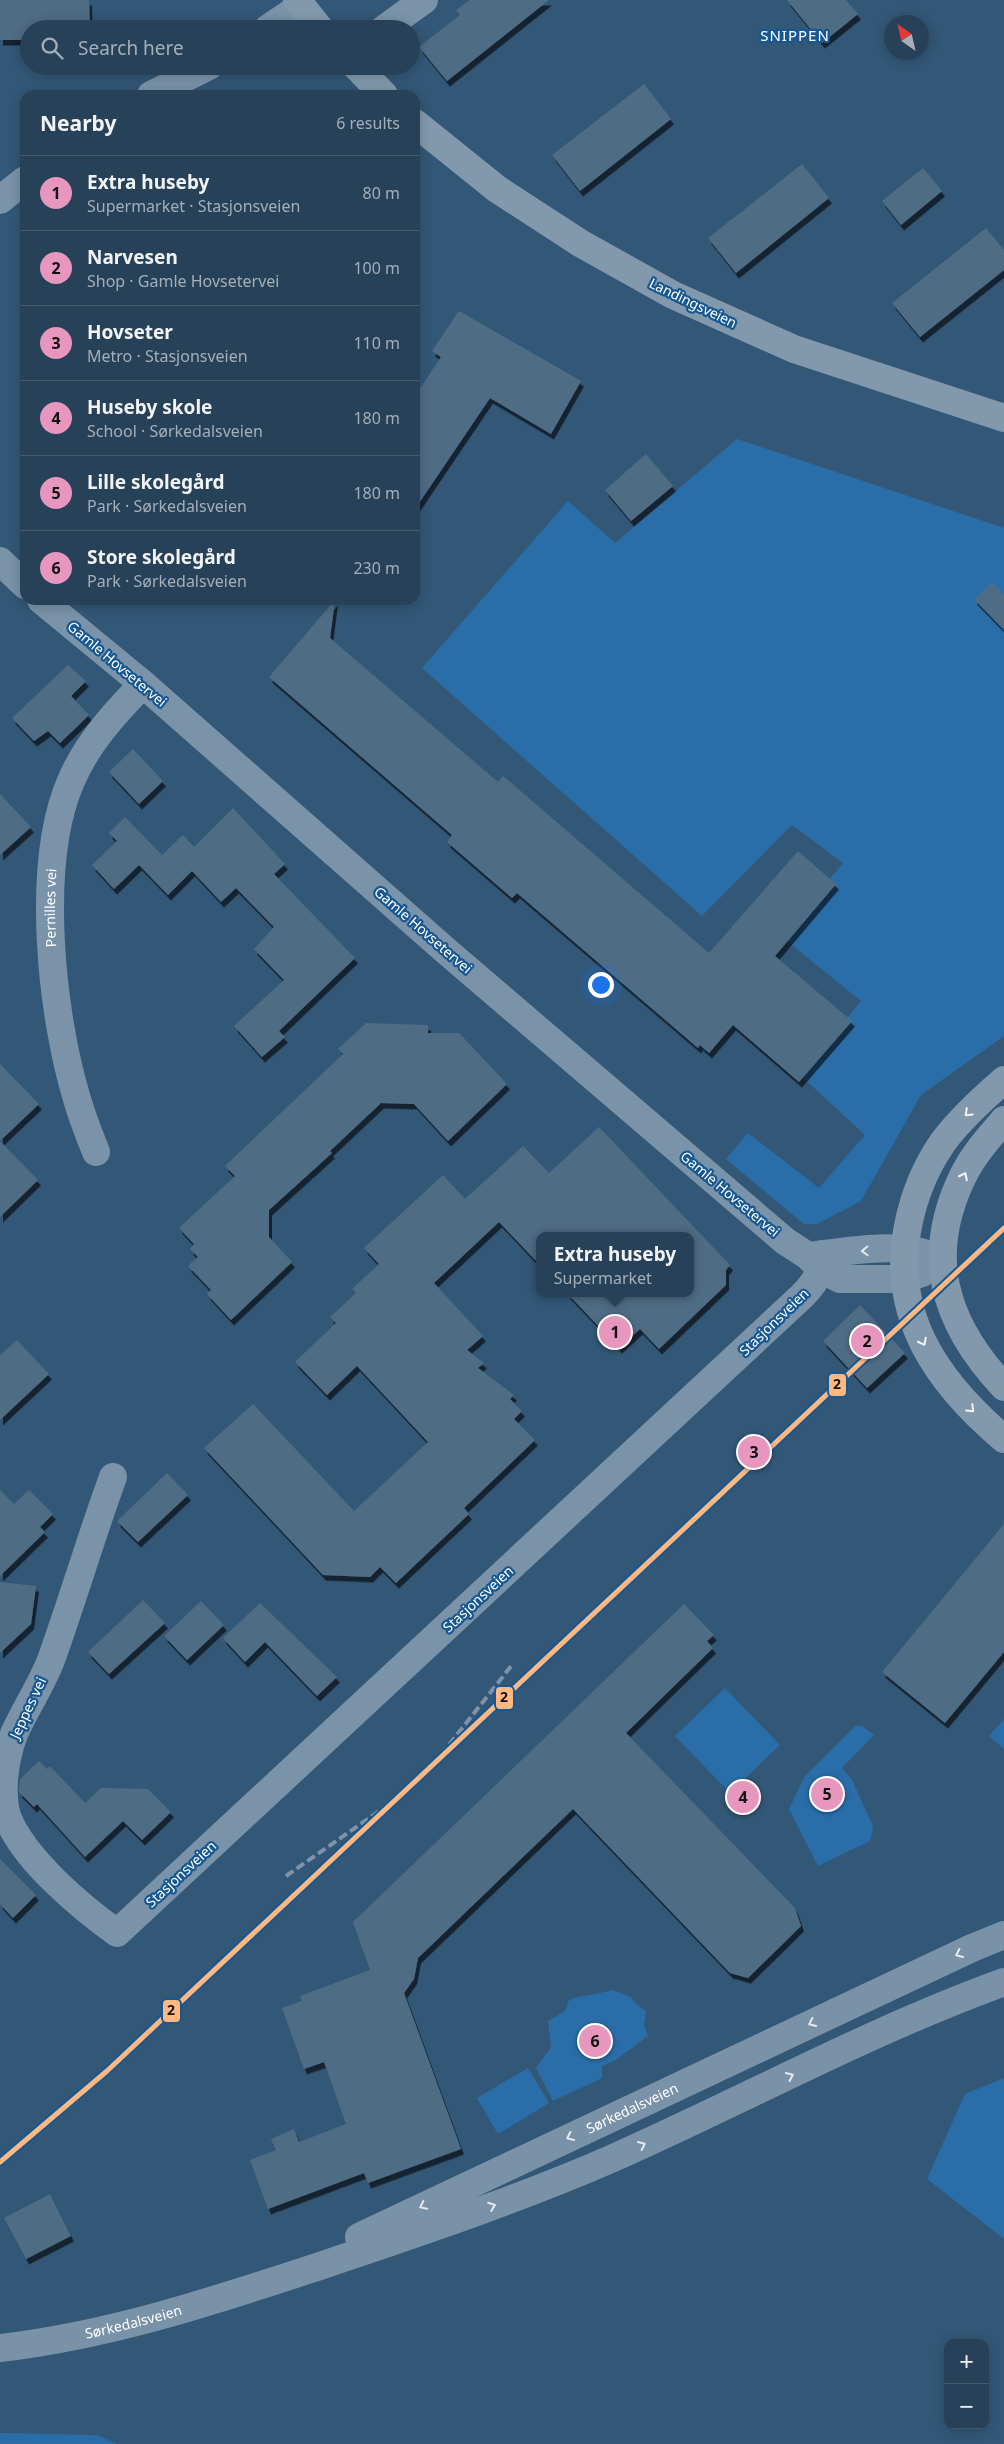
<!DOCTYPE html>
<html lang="en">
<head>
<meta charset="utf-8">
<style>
	:root { --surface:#264158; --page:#2e485e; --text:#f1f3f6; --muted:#a4afba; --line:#425a6e; --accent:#e797bd }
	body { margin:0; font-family:"Noto Sans",sans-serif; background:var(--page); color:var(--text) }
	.controls { position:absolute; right:15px; bottom:15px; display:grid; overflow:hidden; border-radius:10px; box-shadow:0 2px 12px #0003 }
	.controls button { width:45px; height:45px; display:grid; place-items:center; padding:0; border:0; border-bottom:1px solid var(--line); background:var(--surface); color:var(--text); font:25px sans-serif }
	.compass { position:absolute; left:884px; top:15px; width:45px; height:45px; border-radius:50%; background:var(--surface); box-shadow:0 2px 12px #0003; rotate:326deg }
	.you { position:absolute; left:600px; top:984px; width:18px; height:18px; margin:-12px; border:4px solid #fff; border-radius:50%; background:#1a73e8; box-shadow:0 0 0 8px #1a73e833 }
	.badge { display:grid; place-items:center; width:32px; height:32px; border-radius:50%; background:var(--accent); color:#111; font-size:16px; font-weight:700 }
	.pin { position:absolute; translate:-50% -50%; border:2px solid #fff; box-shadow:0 1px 5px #0006 }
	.popup { position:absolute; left:536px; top:1232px; width:158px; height:65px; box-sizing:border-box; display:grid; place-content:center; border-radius:10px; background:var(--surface); filter:drop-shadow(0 1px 4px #0005); font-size:16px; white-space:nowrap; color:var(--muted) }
	.popup b { font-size:19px; color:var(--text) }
	.popup::after { content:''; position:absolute; left:50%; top:100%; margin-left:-10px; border:10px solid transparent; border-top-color:var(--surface) }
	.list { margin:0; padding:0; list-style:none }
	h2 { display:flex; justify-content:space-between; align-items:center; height:65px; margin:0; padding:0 20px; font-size:21px }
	h2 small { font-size:16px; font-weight:400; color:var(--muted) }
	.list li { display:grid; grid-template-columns:32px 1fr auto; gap:15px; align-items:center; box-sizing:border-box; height:75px; padding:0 20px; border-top:1px solid var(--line) }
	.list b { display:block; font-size:19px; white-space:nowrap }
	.list p { margin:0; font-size:16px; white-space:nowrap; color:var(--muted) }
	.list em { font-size:16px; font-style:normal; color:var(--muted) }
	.icon { flex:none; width:28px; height:28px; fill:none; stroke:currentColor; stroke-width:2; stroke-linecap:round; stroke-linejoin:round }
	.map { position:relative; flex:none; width:1004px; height:2444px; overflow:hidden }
	.search { position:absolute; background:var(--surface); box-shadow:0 2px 12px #0003; left:20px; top:20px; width:400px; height:55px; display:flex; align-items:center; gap:12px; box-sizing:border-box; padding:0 18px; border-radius:28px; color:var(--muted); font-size:19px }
	.panel { position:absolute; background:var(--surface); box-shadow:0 2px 12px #0003; left:20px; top:90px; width:400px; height:515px; border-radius:15px }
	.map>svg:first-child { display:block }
	.green { fill:#2a6ea9 }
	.building { fill:#506c85; filter:url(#shadow) }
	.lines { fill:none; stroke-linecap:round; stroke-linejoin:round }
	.street { stroke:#7a93a9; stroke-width:28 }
	.secondary { stroke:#8299ad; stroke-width:28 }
	.primary { stroke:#7a92a7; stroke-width:28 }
	.rail { stroke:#7c93a9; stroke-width:4; stroke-dasharray:9 4; stroke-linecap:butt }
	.metro-1-casing { stroke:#175892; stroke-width:9 }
	.metro-1 { stroke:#ffb880; stroke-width:5 }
	.oneway { stroke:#f2f5f7 }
	.oneway2 { stroke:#e4e9ee }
	.oneway3 { stroke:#e4e9ed }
	.labels { text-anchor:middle; stroke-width:4.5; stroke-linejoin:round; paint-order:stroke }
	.street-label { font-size:14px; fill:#fff; stroke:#175892 }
	.neighbourhood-label { font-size:15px; letter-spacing:1px; fill:#fff; stroke:#175892 }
	.line-badge { stroke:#175892; stroke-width:2 }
	.pale-badge-label { font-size:14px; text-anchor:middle; font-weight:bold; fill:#111 }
</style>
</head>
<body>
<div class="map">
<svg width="1004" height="2444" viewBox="0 0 1004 2444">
	<defs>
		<filter id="shadow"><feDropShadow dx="3" dy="5.5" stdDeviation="0" flood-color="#0009"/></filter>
	</defs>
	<rect width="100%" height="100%" fill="#335776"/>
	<path class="green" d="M 737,439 L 1004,528 L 1004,1036 L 921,1095 L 861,1201 L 817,1224 L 804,1224 L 726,1159 L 748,1133 L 819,1188 L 865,1135 L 799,1074 L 861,1001 L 782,937 L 843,863 L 792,825 L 702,916 L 422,668 L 568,501 L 615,543 Z
		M 725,1688 L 780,1745 L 730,1793 L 675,1736 Z
		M 1004,1719 L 1004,1749 L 989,1736 Z
		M 855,1726 L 862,1726 L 874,1735 L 842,1768 L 852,1780 L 873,1826 L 870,1841 L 818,1866 L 789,1809 L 805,1776 Z
		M 612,1990 L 631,1997 L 636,2004 L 646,2011 L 644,2025 L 648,2036 L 616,2060 L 602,2066 L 602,2078 L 553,2101 L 536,2068 L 551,2047 L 548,2021 L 565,2011 L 569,2000 C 584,1994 597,1995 612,1990 Z
		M 528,2068 L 549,2103 L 498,2134 L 477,2098 Z
		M 1004,2078 L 1004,2239 L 927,2179 L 965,2094 Z
		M 0,2433 L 97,2435 L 117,2444 L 0,2444 Z"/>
	<path class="building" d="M 0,0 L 89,0 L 90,29 L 29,29 L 29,40 L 0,40 Z
		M 470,0 L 549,0 L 447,81 L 419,47 L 460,15 L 456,10 Z
		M 787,0 L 846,0 L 858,14 L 822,43 Z
		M 644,84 L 671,119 L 580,191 L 552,155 Z
		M 802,164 L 829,198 L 736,273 L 708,238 Z
		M 923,168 L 942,191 L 901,225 L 882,201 Z
		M 986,228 L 1004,250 L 1004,270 L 920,337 L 892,303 Z
		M 459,311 L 581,381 L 551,434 L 490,398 L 415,509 L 415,396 L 441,357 L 432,351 Z
		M 646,454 L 673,486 L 631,521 L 605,490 Z
		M 992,583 L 1004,594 L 1004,630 L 974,599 Z
		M 335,600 L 330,638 L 498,782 L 503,776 L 709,953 L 798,851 L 836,884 L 775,956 L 852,1021 L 799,1082 L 733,1025 L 709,1053 L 700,1045 L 698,1048 L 517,893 L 512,898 L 447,842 L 452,835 L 269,677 Z
		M 68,665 L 86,681 L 71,696 L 89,715 L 60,743 L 48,731 L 34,741 L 12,718 Z
		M 133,749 L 163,781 L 139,804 L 109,772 Z
		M 0,794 L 31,827 L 0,855 Z
		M 233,808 L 285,864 L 274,874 L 355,958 L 279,1031 L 285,1037 L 262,1057 L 234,1026 L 284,980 L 254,949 L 274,927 L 236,888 L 221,902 L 192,871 L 168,895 L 139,865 L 114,889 L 92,865 L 117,841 L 109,833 L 125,817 L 162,855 L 183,835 L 194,847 Z
		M 366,1023 L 428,1025 L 428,1033 L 459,1033 L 507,1084 L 448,1141 L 414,1104 L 381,1103 L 330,1151 L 332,1153 L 269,1210 L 269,1237 L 292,1262 L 231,1320 L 207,1294 L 211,1290 L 188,1266 L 198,1257 L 190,1249 L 194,1244 L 179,1228 L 235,1176 L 225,1166 L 343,1054 L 338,1049 Z
		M 0,1064 L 39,1104 L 0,1141 L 38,1180 L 0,1217 Z
		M 599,1127 L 730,1265 L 726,1270 L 726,1285 L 659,1349 L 640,1329 L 619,1348 L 567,1293 L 690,1293 L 690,1236 L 540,1236 L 540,1265 L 499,1222 L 434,1283 L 483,1336 L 467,1350 L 484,1363 L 478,1368 L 514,1395 L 510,1399 L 522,1411 L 514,1419 L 535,1440 L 464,1508 L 469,1514 L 396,1583 L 380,1567 L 370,1577 L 323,1575 L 204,1448 L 253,1404 L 354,1511 L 428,1442 L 357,1366 L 327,1395 L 295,1362 L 336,1323 L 330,1317 L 356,1293 L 352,1289 L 379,1264 L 364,1248 L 443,1175 L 465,1199 L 523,1146 L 549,1173 Z
		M 860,1305 L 905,1353 L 867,1388 L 823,1341 Z
		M 17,1340 L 49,1374 L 0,1420 L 0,1355 Z
		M 167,1473 L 188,1495 L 138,1542 L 117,1521 Z
		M 0,1490 L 14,1504 L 29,1490 L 53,1514 L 40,1527 L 45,1532 L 0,1576 Z
		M 1004,1524 L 1004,1652 L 945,1723 L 882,1672 Z
		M 0,1582 L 36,1586 L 31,1624 L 0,1653 Z
		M 143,1600 L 165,1623 L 109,1674 L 88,1652 Z
		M 201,1601 L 224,1625 L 187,1660 L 164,1636 Z
		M 260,1603 L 337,1677 L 317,1696 L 265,1642 L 245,1662 L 223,1638 Z
		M 684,1604 L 714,1635 L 707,1641 L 713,1648 L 626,1733 L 795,1908 L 801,1926 L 748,1978 L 730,1973 L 573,1809 L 418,1958 L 414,1979 L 404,1993 L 461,2149 L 368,2183 L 364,2173 L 268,2209 L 250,2160 L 276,2150 L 271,2139 L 294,2129 L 299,2142 L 346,2124 L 324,2062 L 304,2069 L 282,2008 L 302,2001 L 300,1996 L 370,1970 L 353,1922 Z
		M 39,1761 L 47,1769 L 50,1766 L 85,1803 L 101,1788 L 148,1789 L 171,1812 L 142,1840 L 123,1821 L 85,1857 L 37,1804 L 34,1807 L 19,1792 L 20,1779 Z
		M 0,1859 L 36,1895 L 13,1918 L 0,1904 Z
		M 50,2194 L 71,2236 L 26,2259 L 4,2218 Z"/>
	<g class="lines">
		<g class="street">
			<path d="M 267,29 L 301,6"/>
			<path d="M 384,29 L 424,0"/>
			<path d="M 151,95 L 209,66"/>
			<path d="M 0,200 L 25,180"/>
			<path d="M 0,561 L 25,585"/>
			<path d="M 41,600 L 143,684 L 445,950 L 785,1241 L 808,1256 L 821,1269 L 840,1279 L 904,1279 L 922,1273 L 942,1260"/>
			<path id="s1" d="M 96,1152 C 89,1134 82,1117 77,1099 C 51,1014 35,863 71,781 C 87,743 115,713 143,684"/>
			<path d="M 808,1256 C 843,1252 893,1242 927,1254"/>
			<path d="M 113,1477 C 91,1537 73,1599 51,1660 C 41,1686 25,1709 14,1734 C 5,1758 0,1791 7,1816 C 23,1859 81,1907 117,1933 L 802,1296 C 815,1283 821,1273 823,1254"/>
		</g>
		<path class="secondary" d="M 297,0 L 320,29
			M 356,66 L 384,95
			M 415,123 L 497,189 L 580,243 L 673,295 L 794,349 L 1004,418
			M 1004,1080 C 982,1099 960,1119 943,1142 C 925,1168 914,1195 908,1226 C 890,1316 938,1383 1004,1439
			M 1004,1120 C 990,1136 975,1153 965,1172 C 923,1254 943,1322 1004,1387"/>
		<g class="primary">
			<path id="s2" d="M 359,2237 L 972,1948 L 1004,1935"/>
			<path id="s3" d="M 0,2348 C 112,2335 216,2300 323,2265 C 420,2232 517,2200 611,2159 C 742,2101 869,2031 1004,1982"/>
		</g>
		<path class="rail" d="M 441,1755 L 512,1665
			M 286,1876 L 388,1805"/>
		<defs>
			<path id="metro-1" d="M 0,2162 L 107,2071 L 1004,1228"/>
		</defs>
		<use href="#metro-1" class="metro-1-casing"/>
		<use href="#metro-1" class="metro-1"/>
	</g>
	<defs><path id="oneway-chevron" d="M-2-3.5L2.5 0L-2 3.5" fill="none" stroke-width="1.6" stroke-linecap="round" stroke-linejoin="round" transform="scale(1.25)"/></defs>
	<g class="oneway">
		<use href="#oneway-chevron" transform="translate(968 1113) rotate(136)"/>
		<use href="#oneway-chevron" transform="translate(964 1176) rotate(-63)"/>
		<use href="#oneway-chevron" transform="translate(923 1342) rotate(63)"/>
		<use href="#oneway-chevron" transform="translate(971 1409) rotate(44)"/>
	</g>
	<use class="oneway2" href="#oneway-chevron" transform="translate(865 1251) rotate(178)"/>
	<g class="oneway3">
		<use href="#oneway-chevron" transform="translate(959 1954) rotate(155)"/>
		<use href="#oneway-chevron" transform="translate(812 2023) rotate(155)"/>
		<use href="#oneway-chevron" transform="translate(790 2076) rotate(-25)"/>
		<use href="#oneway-chevron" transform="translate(570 2137) rotate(155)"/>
		<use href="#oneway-chevron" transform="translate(642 2145) rotate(-25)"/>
		<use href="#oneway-chevron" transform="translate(423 2206) rotate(154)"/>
		<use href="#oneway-chevron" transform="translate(492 2206) rotate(-21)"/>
	</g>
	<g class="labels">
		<g class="street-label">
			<text transform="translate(693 303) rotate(26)" y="5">Landingsveien</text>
			<text transform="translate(117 664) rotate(40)" y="5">Gamle Hovsetervei</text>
			<text dy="5" stroke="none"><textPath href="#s1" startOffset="250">Pernilles vei</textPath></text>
			<text transform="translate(423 930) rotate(41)" y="5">Gamle Hovsetervei</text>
			<text transform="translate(730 1194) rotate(40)" y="5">Gamle Hovsetervei</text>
			<text transform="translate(774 1322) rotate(-44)" y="5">Stasjonsveien</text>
			<text transform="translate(478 1599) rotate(-43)" y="5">Stasjonsveien</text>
			<text transform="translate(28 1708) rotate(-65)" y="5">Jeppes vei</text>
			<text transform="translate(181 1874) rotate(-43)" y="5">Stasjonsveien</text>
			<text dy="5" stroke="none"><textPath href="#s2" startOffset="302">Sørkedalsveien</textPath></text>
			<text dy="5" stroke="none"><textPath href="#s3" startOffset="136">Sørkedalsveien</textPath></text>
		</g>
		<g class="neighbourhood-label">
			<text x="795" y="41">SNIPPEN</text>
		</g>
	</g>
	<g class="line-badge">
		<rect x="828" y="1373" width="19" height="24" rx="5" fill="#ffb880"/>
		<rect x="495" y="1686" width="19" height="24" rx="5" fill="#ffb880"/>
		<rect x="162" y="1999" width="19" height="24" rx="5" fill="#ffb880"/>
	</g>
	<g class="pale-badge-label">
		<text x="837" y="1389">2</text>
		<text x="504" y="1702">2</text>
		<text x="171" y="2015">2</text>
	</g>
</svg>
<div class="controls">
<button>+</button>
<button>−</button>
</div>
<svg class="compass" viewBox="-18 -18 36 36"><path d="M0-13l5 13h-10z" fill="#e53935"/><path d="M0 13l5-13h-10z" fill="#a4afba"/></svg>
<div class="you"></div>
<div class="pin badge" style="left:615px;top:1332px">1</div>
<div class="popup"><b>Extra huseby</b>Supermarket</div>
<div class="pin badge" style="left:867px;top:1341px">2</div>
<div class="pin badge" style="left:754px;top:1452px">3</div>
<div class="pin badge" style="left:743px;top:1797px">4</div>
<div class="pin badge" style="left:827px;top:1794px">5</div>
<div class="pin badge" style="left:595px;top:2041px">6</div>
<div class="search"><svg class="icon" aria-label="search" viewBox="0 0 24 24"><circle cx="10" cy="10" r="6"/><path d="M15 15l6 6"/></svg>Search here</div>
<section class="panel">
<h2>Nearby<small>6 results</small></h2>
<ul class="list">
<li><span class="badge">1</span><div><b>Extra huseby</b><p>Supermarket · Stasjonsveien</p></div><em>80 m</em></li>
<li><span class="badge">2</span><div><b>Narvesen</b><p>Shop · Gamle Hovsetervei</p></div><em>100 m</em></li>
<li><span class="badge">3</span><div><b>Hovseter</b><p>Metro · Stasjonsveien</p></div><em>110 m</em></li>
<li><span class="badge">4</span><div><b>Huseby skole</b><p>School · Sørkedalsveien</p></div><em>180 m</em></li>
<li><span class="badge">5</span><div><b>Lille skolegård</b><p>Park · Sørkedalsveien</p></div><em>180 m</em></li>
<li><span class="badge">6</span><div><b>Store skolegård</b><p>Park · Sørkedalsveien</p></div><em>230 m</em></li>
</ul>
</section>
</div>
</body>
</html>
